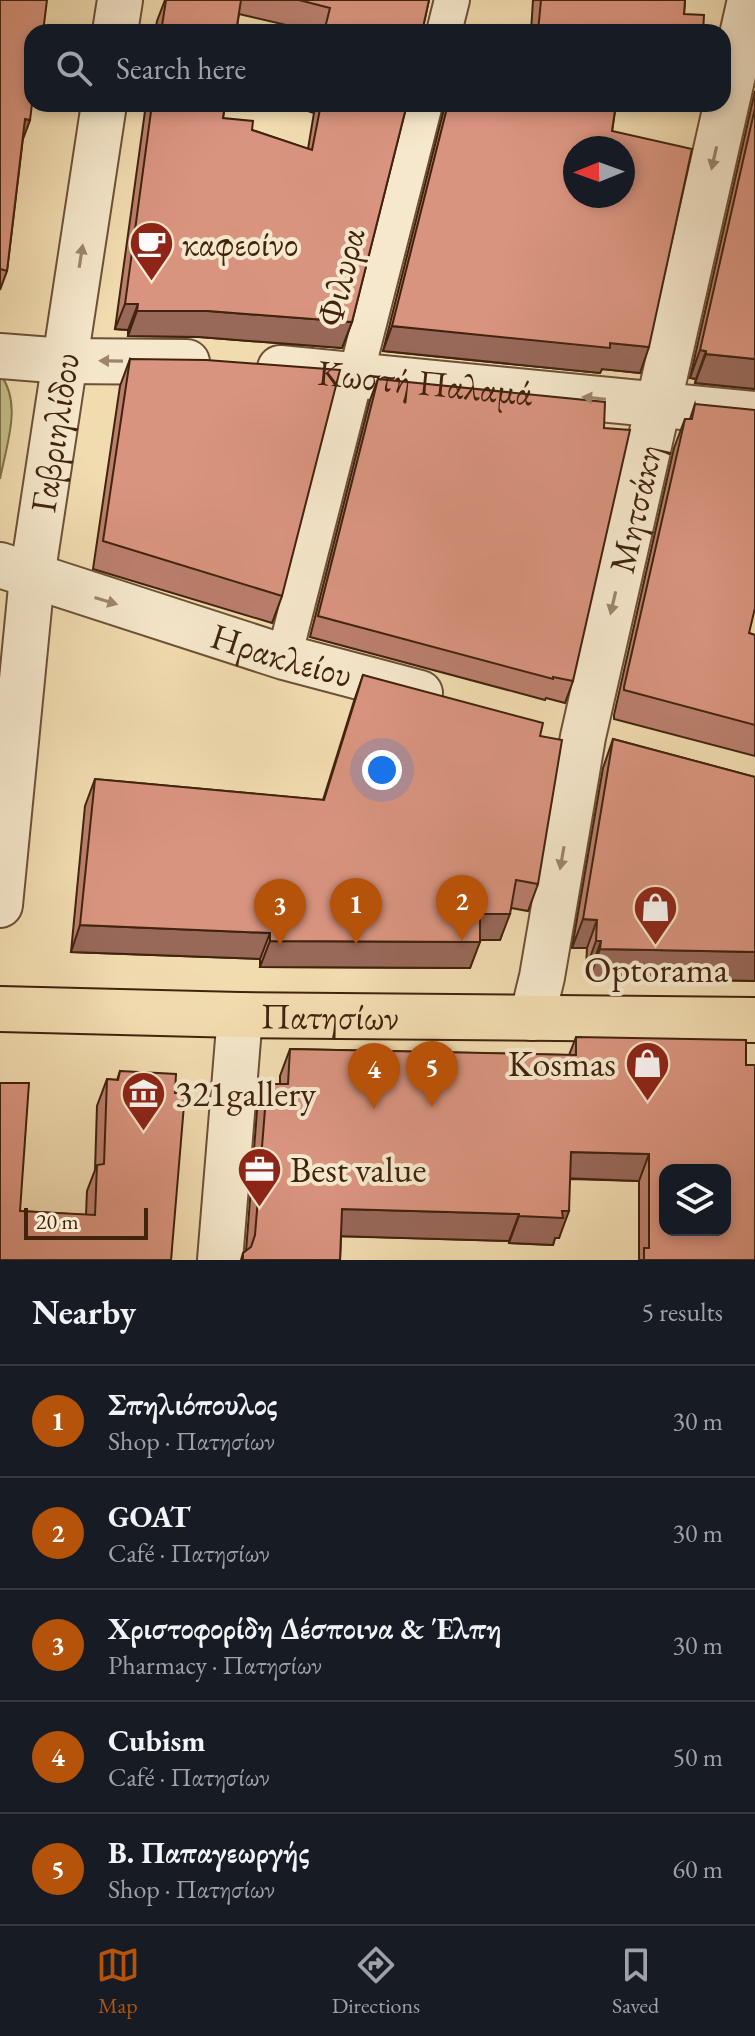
<!DOCTYPE html>
<html lang="en">
<head>
<meta charset="utf-8">
<style>
	:root { --surface:#171b24; --page:#20242c; --text:#f1f3f6; --muted:#9ea1a6; --line:#363941; --accent:#b45309 }
	body { margin:0; font-family:"EB Garamond",serif; background:var(--page); color:var(--text) }
	.controls { position:absolute; right:24px; bottom:24px; display:grid; overflow:hidden; border-radius:16px; box-shadow:0 4px 12px #0003 }
	.controls button { width:72px; height:72px; display:grid; place-items:center; padding:0; border:0; border-bottom:2px solid var(--line); background:var(--surface); color:var(--text); font:40px sans-serif }
	.compass { position:absolute; left:563px; top:136px; width:72px; height:72px; border-radius:50%; background:var(--surface); box-shadow:0 4px 12px #0003; rotate:269deg }
	.scale { position:absolute; left:24px; bottom:20px; width:124px; box-sizing:border-box; padding-left:8px; border:4px solid #41230e; border-top:0; font-size:22px; line-height:28px; white-space:nowrap; color:#41230e; -webkit-text-stroke:6px #f6e8cc; paint-order:stroke }
	.you { position:absolute; left:382px; top:770px; width:28px; height:28px; margin:-20px; border:6px solid #fff; border-radius:50%; background:#1a73e8; box-shadow:0 0 0 12px #1a73e833 }
	.badge { display:grid; place-items:center; width:52px; height:52px; border-radius:50%; background:var(--accent); color:#fff; font-size:26px; font-weight:700 }
	.pin { position:absolute; translate:-50% -66px; filter:drop-shadow(0 2px 4px #0008) }
	.pin::after { content:''; position:absolute; top:42px; width:28px; height:24px; background:inherit; clip-path:polygon(0 0,100% 0,50% 100%) }
	.list { margin:0; padding:0; list-style:none }
	h2 { display:flex; justify-content:space-between; align-items:center; height:104px; margin:0; padding:0 32px; font-size:34px }
	h2 small { font-size:26px; font-weight:400; color:var(--muted) }
	.list li { display:grid; grid-template-columns:52px 1fr auto; gap:24px; align-items:center; box-sizing:border-box; height:112px; padding:0 32px; border-top:2px solid var(--line) }
	.list b { display:block; font-size:30px; white-space:nowrap }
	.list p { margin:0; font-size:26px; white-space:nowrap; color:var(--muted) }
	.list em { font-size:26px; font-style:normal; color:var(--muted) }
	.icon { flex:none; width:44px; height:44px; fill:none; stroke:currentColor; stroke-width:2; stroke-linecap:round; stroke-linejoin:round }
	.map { position:relative; flex:none; width:755px; height:1260px; overflow:hidden }
	.search { position:absolute; background:var(--surface); box-shadow:0 4px 12px #0003; left:24px; right:24px; top:24px; height:88px; display:flex; align-items:center; gap:20px; box-sizing:border-box; padding:0 28px; border-radius:24px; color:var(--muted); font-size:30px }
	.sheet { height:664px; background:var(--surface) }
	nav { display:flex; justify-content:space-around; align-items:center; box-sizing:border-box; height:112px; border-top:2px solid var(--line); background:var(--surface); font-size:22px; color:var(--muted) }
	nav a { display:grid; justify-items:center; gap:4px }
	nav .on { color:var(--accent) }
	.map>svg:first-child { display:block }
	.green { fill:#c1be86; stroke:#81704a; stroke-width:2 }
	.lines { fill:none; stroke-linecap:round; stroke-linejoin:round }
	.pedestrian-casing { stroke:#6d5136; stroke-width:38 }
	.minor-casing { stroke:#6d5136; stroke-width:48 }
	.tertiary-casing { stroke:#6d5136; stroke-width:48 }
	.primary-casing { stroke:#41230e; stroke-width:48 }
	.pedestrian { stroke:#f6e8cc; stroke-width:34 }
	.minor { stroke:#f6e8cc; stroke-width:44 }
	.tertiary { stroke:#f6e8cc; stroke-width:44 }
	.primary { stroke:#f1dcb0; stroke-width:44 }
	.wall { fill:#bb7f6d; stroke:#41230e; stroke-width:2 }
	.shaded-wall { fill:#986859; stroke:#41230e; stroke-width:2 }
	.building { fill:#d9947f; stroke:#41230e; stroke-width:2; fill-rule:evenodd }
	.oneway { fill:#9c866d }
	.labels { text-anchor:middle; stroke-width:8; stroke-linejoin:round; paint-order:stroke }
	.poi-label { font-size:36px; fill:#41230e; stroke:#f6e8cc; text-anchor:start }
	.street-label { font-size:36px; fill:#41230e; stroke:#f6e8cc }
</style>
</head>
<body>
<div class="map">
<svg width="755" height="1260" viewBox="0 0 755 1260">
	<rect width="100%" height="100%" fill="#f1dcb0"/>
	<filter id="stains"><feTurbulence type="fractalNoise" baseFrequency=".0025" numOctaves="4"/><feColorMatrix values="0 0 0 0 .2 0 0 0 0 .09 0 0 0 0 .02 0 0 0 .5 -.17"/></filter>
	<radialGradient id="worn" r=".72"><stop offset=".6" stop-color="#630" stop-opacity="0"/><stop offset="1" stop-color="#630" stop-opacity=".3"/></radialGradient>
	<path class="green" d="M 0,374 C 23,403 6,446 0,479 Z"/>
	<g class="lines">
		<defs>
			<path id="pedestrian" d="M 444,32 L 452,0
				M 284,657 L 425,104"/>
			<g id="minor">
				<path d="M 115,32 L 120,0"/>
				<path id="s1" d="M 0,565 L 284,657 L 420,693"/>
				<path id="s2" d="M 0,905 L 32,577 L 104,104"/>
				<path id="s3" d="M 532,1018 L 542,977 L 583,737 L 750,0"/>
				<path d="M 220,1260 L 240,1015"/>
			</g>
			<g id="tertiary">
				<path d="M 0,356 L 64,361 L 187,362"/>
				<path id="s4" d="M 280,368 L 755,414"/>
			</g>
			<g id="primary">
				<path id="s5" d="M 0,1009 L 240,1015 L 755,1020"/>
			</g>
		</defs>
		<use href="#pedestrian" class="pedestrian-casing"/>
		<use href="#minor" class="minor-casing"/>
		<use href="#tertiary" class="tertiary-casing"/>
		<use href="#primary" class="primary-casing"/>
		<use href="#pedestrian" class="pedestrian"/>
		<use href="#minor" class="minor"/>
		<use href="#tertiary" class="tertiary"/>
		<use href="#primary" class="primary"/>
	</g>
	<path class="wall" d="M 0,0 L 30,120 L 23,138 L 7,271 L 0,290 Z
		M 165,0 L 429,0 L 422,32 L 316,32 L 239,14 L 236,32 L 155,32 L 157,21 Z
		M 533,0 L 685,0 L 684,14 L 703,32 L 531,32 Z
		M 755,91 L 755,389 L 695,383 L 696,379 L 690,378 Z
		M 146,104 L 225,104 L 223,118 L 252,130 L 308,149 L 314,113 L 302,109 L 303,104 L 407,104 L 352,322 L 342,348 L 199,337 L 128,336 L 128,330 L 115,329 Z
		M 444,104 L 616,104 L 612,131 L 640,373 L 602,369 L 600,373 L 383,351 L 444,109 Z
		M 130,359 L 282,596 L 272,623 L 93,569 L 120,386 Z
		M 378,379 L 573,681 L 565,703 L 546,698 L 545,700 L 310,637 L 370,400 Z
		M 695,404 L 749,633 L 755,635 L 755,756 L 614,719 L 614,715 L 674,448 L 685,419 L 690,419 Z
		M 363,675 L 540,736 L 538,884 L 528,911 L 511,908 L 500,940 L 480,940 L 470,968 L 260,967 L 260,959 L 71,952 L 85,806 L 95,779 L 323,800 L 354,701 Z
		M 613,739 L 755,777 L 755,981 L 590,977 L 591,969 L 586,969 L 587,948 L 572,948 L 603,768 Z
		M 576,1037 L 746,1065 L 755,1260 L 639,1260 L 639,1181 L 570,1179 L 559,1238 L 555,1238 L 553,1245 L 509,1243 L 509,1241 L 341,1236 L 340,1260 L 241,1260 L 243,1253 L 246,1251 L 257,1111 L 267,1084 L 280,1084 L 280,1076 L 290,1049 L 569,1055 Z
		M 120,1071 L 175,1093 L 171,1260 L 20,1211 L 86,1215 L 87,1191 L 95,1170 L 97,1106 L 107,1079 L 117,1080 Z"/>
	<path class="shaded-wall" d="M 25,119 L 30,120 L 20,147 Z
		M 125,304 L 138,304 L 128,330 L 115,329 Z
		M 137,311 L 208,311 L 352,322 L 342,348 L 199,337 L 128,336 Z
		M 392,326 L 610,343 L 649,347 L 640,373 L 602,369 L 600,373 L 383,351 Z
		M 700,350 L 706,351 L 696,379 L 690,378 Z
		M 706,354 L 755,359 L 755,389 L 695,383 Z
		M 480,914 L 510,914 L 500,940 L 470,940 Z
		M 583,919 L 597,920 L 587,948 L 572,948 Z
		M 80,925 L 270,933 L 260,959 L 71,952 Z
		M 270,941 L 480,942 L 470,968 L 260,967 Z
		M 596,941 L 601,941 L 591,969 L 586,969 Z
		M 600,949 L 755,952 L 755,981 L 590,977 Z
		M 571,1152 L 649,1154 L 639,1181 L 561,1178 Z
		M 342,1209 L 519,1214 L 509,1241 L 332,1236 Z
		M 562,1211 L 569,1211 L 559,1238 L 555,1238 L 553,1245 L 509,1243 L 519,1216 Z"/>
	<path class="building" d="M 0,0 L 47,0 L 43,32 L 32,32 L 32,104 L 30,120 L 25,119 L 7,271 L 0,269 Z
		M 166,0 L 241,0 L 236,32 L 161,32 Z
		M 299,0 L 429,0 L 422,32 L 324,32 L 330,8 Z
		M 541,0 L 685,0 L 684,14 L 704,15 L 703,32 L 538,32 Z
		M 152,104 L 225,104 L 223,118 L 253,121 L 252,130 L 312,150 L 321,104 L 407,104 L 352,322 L 208,311 L 137,311 L 138,304 L 125,304 Z
		M 448,104 L 616,104 L 612,131 L 692,149 L 649,347 L 610,343 L 610,348 L 392,326 ZM 575,148 L 623,148 L 623,196 L 575,196 Z
		M 755,108 L 755,359 L 706,354 L 706,351 L 700,350 Z
		M 130,359 L 206,360 L 340,370 L 282,596 L 103,541 Z
		M 378,379 L 605,402 L 604,428 L 630,430 L 573,681 L 553,677 L 553,679 L 318,616 Z
		M 695,404 L 755,410 L 755,608 L 749,633 L 755,635 L 755,725 L 624,690 L 624,687 L 685,419 L 692,419 Z
		M 363,675 L 543,723 L 540,736 L 562,740 L 538,884 L 516,880 L 510,914 L 480,914 L 480,942 L 270,941 L 270,933 L 80,925 L 95,779 L 324,800 Z
		M 613,739 L 755,777 L 755,952 L 600,949 L 601,941 L 596,941 L 597,920 L 583,919 Z
		M 576,1037 L 746,1040 L 746,1065 L 755,1065 L 755,1260 L 644,1260 L 644,1248 L 649,1248 L 649,1154 L 571,1152 L 569,1211 L 562,1211 L 563,1218 L 519,1216 L 519,1214 L 342,1209 L 340,1260 L 243,1260 L 243,1253 L 251,1247 L 255,1235 L 267,1084 L 288,1084 L 290,1049 L 576,1055 ZM 665,1170 L 725,1170 L 725,1230 L 665,1230 Z
		M 120,1071 L 176,1074 L 175,1093 L 185,1093 L 171,1260 L 0,1260 L 0,1083 L 29,1083 L 20,1211 L 95,1215 L 97,1165 L 104,1164 L 107,1079 L 118,1080 Z"/>
	<defs><path id="oneway-solid" d="M-6-.8H1V-3.2L6.5 0L1 3.2V.8H-6Z" transform="scale(2)"/></defs>
	<g class="oneway">
		<use href="#oneway-solid" transform="translate(714 158) rotate(103)"/>
		<use href="#oneway-solid" transform="translate(81 256) rotate(-81)"/>
		<use href="#oneway-solid" transform="translate(111 361) rotate(-179)"/>
		<use href="#oneway-solid" transform="translate(594 398) rotate(-174)"/>
		<use href="#oneway-solid" transform="translate(106 601) rotate(17)"/>
		<use href="#oneway-solid" transform="translate(613 603) rotate(103)"/>
		<use href="#oneway-solid" transform="translate(562 858) rotate(100)"/>
	</g>
	<defs>
		<symbol id="cafe-pin" viewBox="-11 -11 22 30"><path d="M0 17L-7.5 6A9.5 9.5 0 1 1 7.5 6Z" fill="#8f2418" stroke="#f6e8cc"/><path d="M-5.5-4.5H6V0H3Q3 3.5 0 3.5H-2.5Q-5.5 3.5-5.5 0ZM3-3.2v2h1.7v-2ZM-6 4.5H4V6H-6Z" fill="#fff"/></symbol>
		<symbol id="shop-pin" viewBox="-11 -11 22 30"><path d="M0 17L-7.5 6A9.5 9.5 0 1 1 7.5 6Z" fill="#8f2418" stroke="#f6e8cc"/><path d="M-5-2.5h2.3a2.7 3.5 0 0 1 5.4 0H5L5.5 6h-11ZM-1.5-2.5h3a1.5 2.3 0 0 0-3 0Z" fill="#fff"/></symbol>
		<symbol id="museum-pin" viewBox="-11 -11 22 30"><path d="M0 17L-7.5 6A9.5 9.5 0 1 1 7.5 6Z" fill="#8f2418" stroke="#f6e8cc"/><path d="M0-6L6-3V-2H-6V-3ZM-5-1h2V3h-2ZM-1-1h2V3h-2ZM3-1h2V3H3ZM-6 4H6V6H-6Z" fill="#fff"/></symbol>
		<symbol id="office-pin" viewBox="-11 -11 22 30"><path d="M0 17L-7.5 6A9.5 9.5 0 1 1 7.5 6Z" fill="#8f2418" stroke="#f6e8cc"/><path d="M-6-3h4V-5.5h4V-3h4V5H-6ZM-1-4.5V-3h2v-1.5ZM-6 0V1H6V0Z" fill="#fff"/></symbol>
	</defs>
	<g fill-rule="evenodd">
		<use href="#cafe-pin" x="126" y="218" width="51" height="69"/>
		<use href="#shop-pin" x="630" y="882" width="51" height="69"/>
		<use href="#shop-pin" x="622" y="1038" width="51" height="69"/>
		<use href="#museum-pin" x="118" y="1068" width="51" height="69"/>
		<use href="#office-pin" x="234" y="1144" width="51" height="69"/>
	</g>
	<g class="labels">
		<g class="poi-label">
			<text x="182" y="256">καφεοίνο</text>
			<text x="656" y="982" text-anchor="middle">Optorama</text>
			<text x="616" y="1076" text-anchor="end">Kosmas</text>
			<text x="175" y="1106">321gallery</text>
			<text x="290" y="1182">Best value</text>
		</g>
		<g class="street-label">
			<text transform="translate(340 277) rotate(-76)" y="13">Φιλυρα</text>
			<text dy="13" stroke="none"><textPath href="#s4" startOffset="146">Κωστή Παλαμά</textPath></text>
			<text dy="13" stroke="none"><textPath href="#s2" startOffset="476">Γαβριηλίδου</textPath></text>
			<text dy="13" stroke="none"><textPath href="#s3" startOffset="520">Μητσάκη</textPath></text>
			<text dy="13" stroke="none"><textPath href="#s1" startOffset="296">Ηρακλείου</textPath></text>
			<text dy="13" stroke="none"><textPath href="#s5" startOffset="330">Πατησίων</textPath></text>
		</g>
	</g>
	<rect width="100%" height="100%" filter="url(#stains)"/>
	<rect width="100%" height="100%" fill="url(#worn)"/>
</svg>
<div class="controls">
<button><svg class="icon" aria-label="layers" viewBox="0 0 24 24"><path d="M12 4l9 5-9 5-9-5zM3 14l9 5 9-5"/></svg></button>
</div>
<svg class="compass" viewBox="-18 -18 36 36"><path d="M0-13l5 13h-10z" fill="#e53935"/><path d="M0 13l5-13h-10z" fill="#9ea1a6"/></svg>
<div class="scale">20 m</div>
<div class="you"></div>
<div class="pin badge" style="left:356px;top:944px">1</div>
<div class="pin badge" style="left:462px;top:941px">2</div>
<div class="pin badge" style="left:280px;top:945px">3</div>
<div class="pin badge" style="left:374px;top:1109px">4</div>
<div class="pin badge" style="left:432px;top:1107px">5</div>
<div class="search"><svg class="icon" aria-label="search" viewBox="0 0 24 24"><circle cx="10" cy="10" r="6"/><path d="M15 15l6 6"/></svg>Search here</div>
</div>
<section class="sheet">
<h2>Nearby<small>5 results</small></h2>
<ul class="list">
<li><span class="badge">1</span><div><b>Σπηλιόπουλος</b><p>Shop · Πατησίων</p></div><em>30 m</em></li>
<li><span class="badge">2</span><div><b>GOAT</b><p>Café · Πατησίων</p></div><em>30 m</em></li>
<li><span class="badge">3</span><div><b>Χριστοφορίδη Δέσποινα &amp; Έλπη</b><p>Pharmacy · Πατησίων</p></div><em>30 m</em></li>
<li><span class="badge">4</span><div><b>Cubism</b><p>Café · Πατησίων</p></div><em>50 m</em></li>
<li><span class="badge">5</span><div><b>Β. Παπαγεωργής</b><p>Shop · Πατησίων</p></div><em>60 m</em></li>
</ul>
</section>
<nav>
<a class="on"><svg class="icon" aria-label="map" viewBox="0 0 24 24"><path d="M3 6l6-2 6 2 6-2v14l-6 2-6-2-6 2zM9 4v14M15 6v14"/></svg>Map</a>
<a><svg class="icon" aria-label="directions" viewBox="0 0 24 24"><path d="M12 3l9 9-9 9-9-9zM9 14v-3h6M13 9l2 2-2 2"/></svg>Directions</a>
<a><svg class="icon" aria-label="saved" viewBox="0 0 24 24"><path d="M7 4h10v16l-5-4-5 4z"/></svg>Saved</a>
</nav>
</body>
</html>
